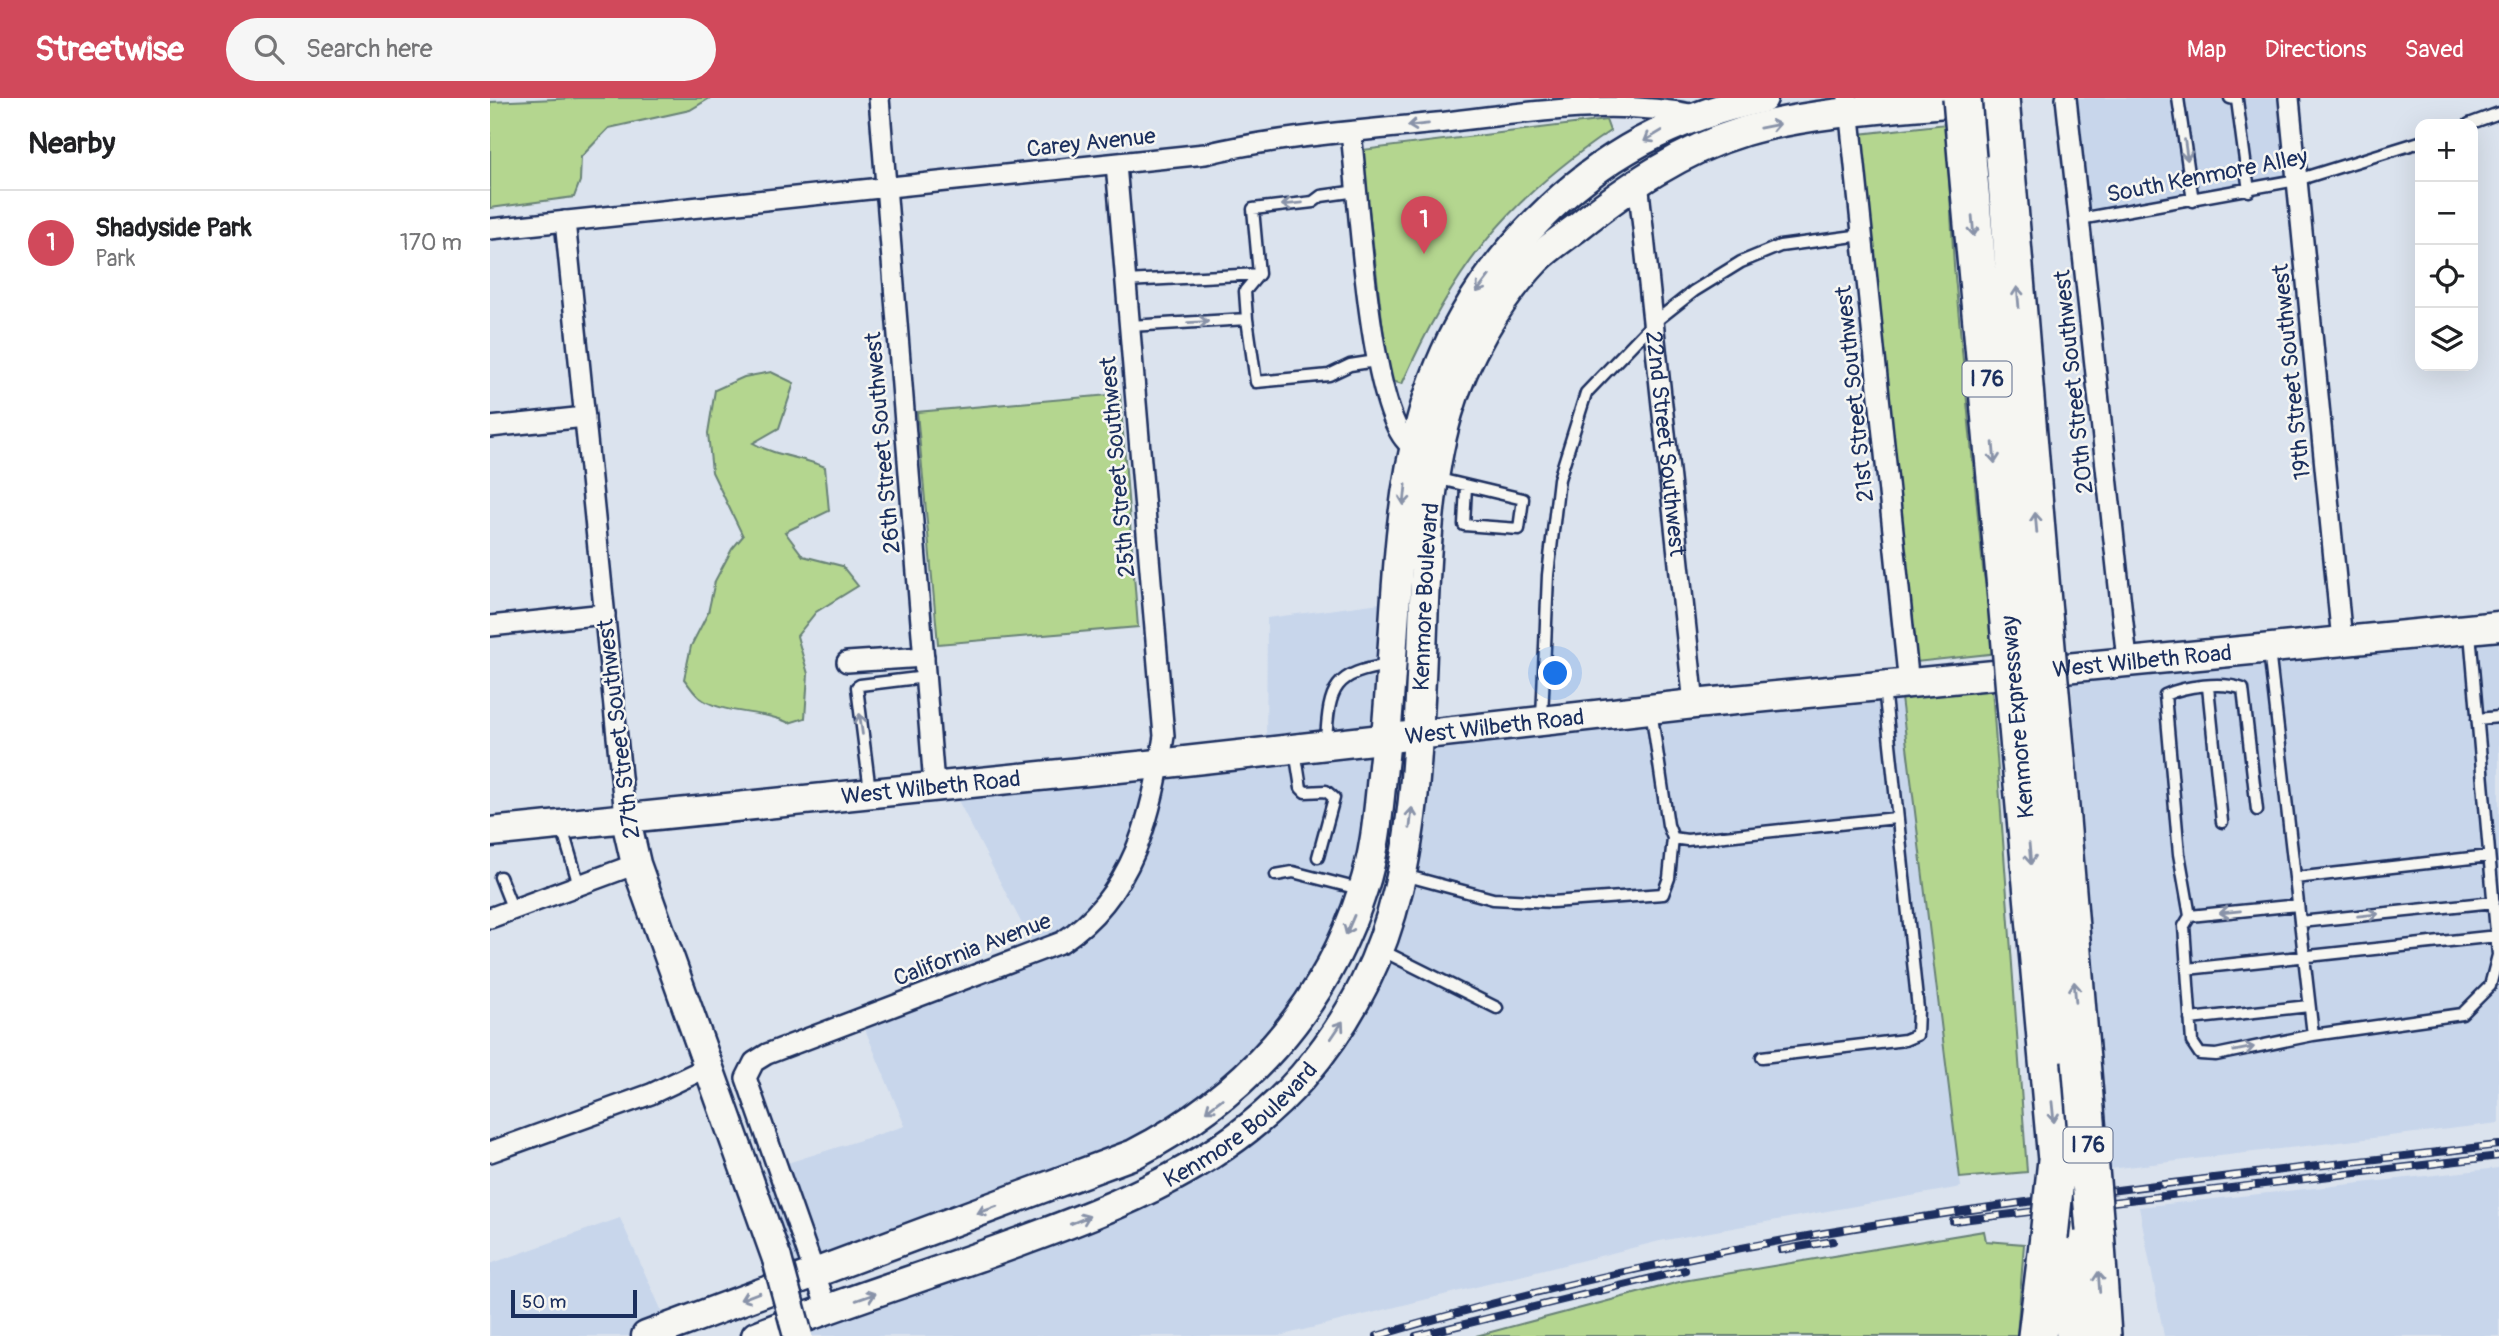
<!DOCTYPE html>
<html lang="en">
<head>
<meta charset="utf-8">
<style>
	:root { --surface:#fff; --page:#f6f6f6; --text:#202124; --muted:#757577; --line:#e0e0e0; --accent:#d1495b }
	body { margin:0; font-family:Pangolin,sans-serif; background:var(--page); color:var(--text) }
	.controls { position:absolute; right:21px; top:21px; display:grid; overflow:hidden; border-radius:14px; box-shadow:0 7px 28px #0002 }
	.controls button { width:63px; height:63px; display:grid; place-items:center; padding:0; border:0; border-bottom:2px solid var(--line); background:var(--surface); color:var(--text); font:35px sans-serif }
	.scale { position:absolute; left:21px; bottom:18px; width:126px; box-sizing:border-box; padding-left:7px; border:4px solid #1b2f5e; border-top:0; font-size:19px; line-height:24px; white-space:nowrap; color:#1b2f5e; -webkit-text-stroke:5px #f6f6f2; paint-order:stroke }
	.you { position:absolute; left:1066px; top:576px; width:24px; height:24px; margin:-18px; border:5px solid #fff; border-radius:50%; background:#1a73e8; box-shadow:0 0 0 10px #1a73e833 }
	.badge { display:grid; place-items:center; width:46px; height:46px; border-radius:50%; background:var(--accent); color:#fff; font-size:23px; font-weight:700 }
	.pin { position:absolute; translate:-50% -58px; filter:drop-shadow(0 2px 4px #0008) }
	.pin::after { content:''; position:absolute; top:37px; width:24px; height:21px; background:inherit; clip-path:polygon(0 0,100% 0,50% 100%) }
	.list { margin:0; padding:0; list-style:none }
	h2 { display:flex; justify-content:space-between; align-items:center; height:91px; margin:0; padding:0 28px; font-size:30px }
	h2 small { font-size:23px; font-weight:400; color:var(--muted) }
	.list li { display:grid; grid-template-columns:46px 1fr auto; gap:21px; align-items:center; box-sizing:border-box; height:105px; padding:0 28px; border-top:2px solid var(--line) }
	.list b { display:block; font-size:26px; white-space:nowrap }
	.list p { margin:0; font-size:23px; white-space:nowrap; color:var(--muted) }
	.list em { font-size:23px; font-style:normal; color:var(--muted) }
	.icon { flex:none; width:38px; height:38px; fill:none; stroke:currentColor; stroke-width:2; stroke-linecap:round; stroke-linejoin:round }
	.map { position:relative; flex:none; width:2009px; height:1238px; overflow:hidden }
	header { display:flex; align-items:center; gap:42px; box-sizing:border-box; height:98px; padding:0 35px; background:var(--accent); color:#fff }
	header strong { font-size:33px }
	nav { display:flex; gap:38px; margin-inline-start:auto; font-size:24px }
	.search { width:490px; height:63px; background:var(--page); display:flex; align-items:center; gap:18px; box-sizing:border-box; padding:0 24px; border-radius:38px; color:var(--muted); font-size:26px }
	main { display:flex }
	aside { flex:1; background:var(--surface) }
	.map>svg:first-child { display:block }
	.built { fill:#c8d6eb }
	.green { fill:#b4d68f; stroke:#688276; stroke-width:2 }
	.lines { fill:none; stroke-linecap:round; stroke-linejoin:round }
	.lane-casing { stroke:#1b2f5e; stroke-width:15 }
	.street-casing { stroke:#1b2f5e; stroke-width:24 }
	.secondary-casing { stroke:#1b2f5e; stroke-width:33 }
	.highway-casing { stroke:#1b2f5e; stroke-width:42 }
	.lane { stroke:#f6f6f2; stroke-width:10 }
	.street { stroke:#f6f6f2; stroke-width:19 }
	.secondary { stroke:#f6f6f2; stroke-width:28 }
	.highway { stroke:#f6f6f2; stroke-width:37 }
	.rail-casing { stroke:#1b2f5e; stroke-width:8 }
	.rail { stroke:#f6f6f2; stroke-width:5; stroke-dasharray:16; stroke-linecap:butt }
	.secondary-bridge-casing { stroke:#1b2f5e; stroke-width:33; stroke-linecap:butt }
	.highway-bridge-casing { stroke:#1b2f5e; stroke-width:42; stroke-linecap:butt }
	.secondary-bridge { stroke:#f6f6f2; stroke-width:28 }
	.highway-bridge { stroke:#f6f6f2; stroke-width:37 }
	.oneway { stroke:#8892a8 }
	.labels { text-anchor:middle; stroke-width:5; stroke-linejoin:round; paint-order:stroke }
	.shield { fill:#f6f6f2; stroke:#5d6b8a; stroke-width:2 }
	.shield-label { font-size:21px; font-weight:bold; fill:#1b2f5e }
	.street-label { font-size:23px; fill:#1b2f5e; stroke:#f6f6f2 }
</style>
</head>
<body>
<header>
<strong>Streetwise</strong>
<div class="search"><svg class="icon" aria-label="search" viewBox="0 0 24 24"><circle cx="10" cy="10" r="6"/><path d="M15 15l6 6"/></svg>Search here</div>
<nav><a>Map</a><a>Directions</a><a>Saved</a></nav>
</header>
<main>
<aside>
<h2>Nearby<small></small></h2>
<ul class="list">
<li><span class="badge">1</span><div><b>Shadyside Park</b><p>Park</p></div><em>170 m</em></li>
</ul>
</aside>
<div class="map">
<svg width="2009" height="1238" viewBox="0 0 2009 1238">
	<rect width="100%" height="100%" fill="#dbe3ee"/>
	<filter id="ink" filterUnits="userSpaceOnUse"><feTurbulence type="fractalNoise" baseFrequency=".0143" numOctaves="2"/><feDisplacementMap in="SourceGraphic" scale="14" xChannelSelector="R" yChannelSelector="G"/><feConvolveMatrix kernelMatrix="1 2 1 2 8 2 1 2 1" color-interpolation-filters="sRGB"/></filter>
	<g filter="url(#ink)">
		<path class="built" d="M 1581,0 L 1795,0 L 1802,79 L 1594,117 Z
			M 898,504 L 891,635 L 776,648 L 777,520 Z
			M 2009,528 L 2009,1025 L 1620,1071 L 1580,569 Z
			M 1409,588 L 1471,1089 L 1170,1143 L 789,1238 L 307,1238 L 744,1043 L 877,884 L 929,637 Z
			M 896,641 L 888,719 L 841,867 L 704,1023 L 295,1185 L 259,1077 L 415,1028 L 372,924 L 547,855 L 459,685 Z
			M 2009,1070 L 2009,1238 L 1674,1238 L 1649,1109 Z
			M 130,1120 L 179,1229 L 156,1238 L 0,1238 L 0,1166 Z"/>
		<path class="green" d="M 88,0 L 220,0 L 200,12 L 119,30 L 91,59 L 90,83 L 84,99 L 0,110 L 0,4 Z
			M 1116,22 L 1120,33 C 1016,103 963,171 912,286 L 899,282 L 872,52 Z
			M 1456,26 L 1464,168 L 1493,471 L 1508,555 L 1426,564 L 1370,36 Z
			M 281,274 L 304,285 L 289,330 L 263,345 C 285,358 311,359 335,369 L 339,413 L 295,434 L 313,458 L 352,468 L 368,488 L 326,514 L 307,538 L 318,576 L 315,620 L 299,625 C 272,612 238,617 213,602 C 205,598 200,588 194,581 L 201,548 L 218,515 L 225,483 L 242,451 L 253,438 L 222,374 L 218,335 L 225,292 L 254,279 Z
			M 630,296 L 648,529 L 448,546 L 427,314 Z
			M 1502,590 L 1537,1074 L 1470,1080 L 1411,600 Z
			M 1494,1133 L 1496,1143 L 1534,1146 L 1527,1238 L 986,1238 L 1193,1183 Z"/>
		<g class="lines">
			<defs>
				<path id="lane" d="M 1688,0 L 1703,103
					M 1740,0 L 1747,2 L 1759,93
					M 1979,26 L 2009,15
					M 1590,121 L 1807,82 L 1930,44
					M 636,183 L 769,176 L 763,111 L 823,104 L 831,98 L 867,93
					M 757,221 L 755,193 L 769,176
					M 640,228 L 757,221 L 766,284 L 839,277 L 860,267 L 886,263
					M 945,380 L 1033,401 L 1029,431 L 974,427 L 976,388
					M 1779,552 L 1823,937 L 1972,916 L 2000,888 L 2008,857 L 1980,535
					M 1718,589 L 1732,724
					M 1161,612 L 1178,727 L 1183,740 L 1197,742 L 1406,720
					M 1052,620 L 1058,477 L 1069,381 L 1096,295 L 1162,226 L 1204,193 L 1251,164 L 1290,148 L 1372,137
					M 1987,621 L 2009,619
					M 836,643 C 839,588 844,575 900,567
					M 805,652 L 811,690 L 815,694 L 836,693 L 844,700 L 828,759
					M 380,693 L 367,589 L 370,587 L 436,579
					M 72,730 L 89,787
					M 786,777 L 803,774 L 869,791
					M 914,777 L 1003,801 L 1062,804 L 1173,796 L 1179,780 L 1183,740
					M 10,779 L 23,812
					M 1805,780 L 1999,758
					M 1808,807 L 1700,818 L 1694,828 L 1702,944 L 1710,956 L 1726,957 L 1823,937
					M 1700,818 L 1689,756 L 1675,597 C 1694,588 1733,583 1753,591 L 1767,712
					M 1810,824 L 2004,804
					M 891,852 L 1007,910
					M 1697,871 L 2007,838
					M 1700,921 L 1819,908
					M 1272,959 L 1415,942 L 1427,937 L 1428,911 L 1394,589"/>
				<g id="street">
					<path d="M 389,0 L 444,687"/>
					<path d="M 1358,0 L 1419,587"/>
					<path d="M 1576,0 L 1637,562"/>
					<path d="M 1799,0 L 1852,543"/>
					<path d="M 861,34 C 868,96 879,304 916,343 C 922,350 926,350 935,351"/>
					<path id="s1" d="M 1148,83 L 1204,606"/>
					<path d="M 75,123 L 135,718"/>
					<path d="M 0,131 L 715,56 C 791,38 869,33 947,25 C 1033,15 1120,0 1206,17"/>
					<path d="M 0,329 L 95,319"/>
					<path d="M 0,528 L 115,516"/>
					<path d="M 357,564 L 434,559"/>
					<path d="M 0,820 L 146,766"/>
					<path d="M 0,1054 L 161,996 L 220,968"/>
					<path d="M 338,1213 L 256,980 L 264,964 L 277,956 L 572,844 C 643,797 662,718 674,638 L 626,66"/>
				</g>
				<g id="secondary">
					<path d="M 135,718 L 146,766 L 287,1161"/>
					<path id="s2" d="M 0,734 L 668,666 L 1204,606 L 2009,528"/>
					<path d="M 156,1238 L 644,1056 C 754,999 835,911 873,791 C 887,749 889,703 894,659 C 916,456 889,281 1048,122 C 1112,57 1183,19 1273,0"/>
					<path id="s3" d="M 266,1238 C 351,1204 440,1177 527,1145 C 632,1107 738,1065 813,978 C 917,856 924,732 931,580 C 935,494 934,397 958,315 C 974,260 1007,203 1046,162 C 1058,150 1072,141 1085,131 C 1136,90 1191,52 1255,33 C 1324,13 1418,9 1490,2"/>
				</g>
				<path id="highway" d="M 1510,0 L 1551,493
					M 1477,60 L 1517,501
					M 1566,661 L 1591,962
					M 1531,664 L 1567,1062
					M 1605,1132 L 1612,1238
					M 1575,1137 L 1585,1238
					M 1547,1238 L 1559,1139"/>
			</defs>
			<use href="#lane" class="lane-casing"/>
			<use href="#street" class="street-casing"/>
			<use href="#secondary" class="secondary-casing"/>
			<use href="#highway" class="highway-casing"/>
			<use href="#lane" class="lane"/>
			<use href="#street" class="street"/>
			<use href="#secondary" class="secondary"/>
			<use href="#highway" class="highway"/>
			<defs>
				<path id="rail" d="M 1463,1123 L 2009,1058
					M 1291,1152 L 1343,1143
					M 887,1238 C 1253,1127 1631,1091 2009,1047
					M 926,1238 L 1195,1172"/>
			</defs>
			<use href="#rail" class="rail-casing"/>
			<use href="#rail" class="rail"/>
			<defs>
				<path id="secondary-bridge" d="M 287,1161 L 308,1238"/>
				<path id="highway-bridge" d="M 1472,0 L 1477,60
					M 1551,493 L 1566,661
					M 1517,501 L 1531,664
					M 1591,962 L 1605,1132
					M 1559,1139 L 1567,1062"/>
			</defs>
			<use href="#secondary-bridge" class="secondary-bridge-casing"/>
			<use href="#highway-bridge" class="highway-bridge-casing"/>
			<use href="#secondary-bridge" class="secondary-bridge"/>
			<use href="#highway-bridge" class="highway-bridge"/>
		</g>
		<defs><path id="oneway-shaft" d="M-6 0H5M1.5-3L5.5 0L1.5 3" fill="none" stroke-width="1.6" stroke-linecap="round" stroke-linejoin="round" transform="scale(1.75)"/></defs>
		<g class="oneway">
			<use href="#oneway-shaft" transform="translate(928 27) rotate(174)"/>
			<use href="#oneway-shaft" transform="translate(1280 28) rotate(-11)"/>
			<use href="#oneway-shaft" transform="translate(1163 38) rotate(149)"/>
			<use href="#oneway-shaft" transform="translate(1696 52) rotate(82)"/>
			<use href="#oneway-shaft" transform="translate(802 106) rotate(174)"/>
			<use href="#oneway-shaft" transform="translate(1483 128) rotate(85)"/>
			<use href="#oneway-shaft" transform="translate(993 186) rotate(127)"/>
			<use href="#oneway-shaft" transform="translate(1528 199) rotate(-95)"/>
			<use href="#oneway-shaft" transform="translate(708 224) rotate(-3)"/>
			<use href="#oneway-shaft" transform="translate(1504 355) rotate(85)"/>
			<use href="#oneway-shaft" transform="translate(915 397) rotate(96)"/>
			<use href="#oneway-shaft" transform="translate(1546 425) rotate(-95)"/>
			<use href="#oneway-shaft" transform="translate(371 626) rotate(-98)"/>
			<use href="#oneway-shaft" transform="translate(921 720) rotate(-84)"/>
			<use href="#oneway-shaft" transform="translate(1540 756) rotate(85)"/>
			<use href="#oneway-shaft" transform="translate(1740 814) rotate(174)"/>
			<use href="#oneway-shaft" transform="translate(1878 817) rotate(-6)"/>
			<use href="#oneway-shaft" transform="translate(860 827) rotate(113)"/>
			<use href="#oneway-shaft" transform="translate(1585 894) rotate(-95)"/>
			<use href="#oneway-shaft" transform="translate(847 932) rotate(-56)"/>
			<use href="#oneway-shaft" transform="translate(1754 951) rotate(-11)"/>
			<use href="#oneway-shaft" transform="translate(724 1007) rotate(142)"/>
			<use href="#oneway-shaft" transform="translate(1563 1014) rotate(84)"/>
			<use href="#oneway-shaft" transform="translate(497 1112) rotate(160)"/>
			<use href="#oneway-shaft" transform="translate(590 1122) rotate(-22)"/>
			<use href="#oneway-shaft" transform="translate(1609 1184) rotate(-94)"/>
			<use href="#oneway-shaft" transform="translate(260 1198) rotate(159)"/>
			<use href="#oneway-shaft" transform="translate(376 1199) rotate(-19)"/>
		</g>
	</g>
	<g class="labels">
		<g class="shield">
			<rect x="1472.5" y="263.5" width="49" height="35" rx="5"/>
			<rect x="1573.5" y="1029.5" width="49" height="35" rx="5"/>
		</g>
		<g class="shield-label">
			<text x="1497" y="288">I 76</text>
			<text x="1598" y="1054">I 76</text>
		</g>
		<g class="street-label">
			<text transform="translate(601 44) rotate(-6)" y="8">Carey Avenue</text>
			<text transform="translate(1717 77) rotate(-11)" y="8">South Kenmore Alley</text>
			<text transform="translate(1801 274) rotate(-96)" y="8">19th Street Southwest</text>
			<text transform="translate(1583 284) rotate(-96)" y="8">20th Street Southwest</text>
			<text transform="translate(1364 296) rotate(-96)" y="8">21st Street Southwest</text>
			<text transform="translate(392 345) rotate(-95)" y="8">26th Street Southwest</text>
			<text dy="8" stroke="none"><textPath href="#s1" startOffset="264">22nd Street Southwest</textPath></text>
			<text transform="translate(627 369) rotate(-95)" y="8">25th Street Southwest</text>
			<text dy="8" stroke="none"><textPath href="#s3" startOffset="1118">Kenmore Boulevard</textPath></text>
			<text dy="8" stroke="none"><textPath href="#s2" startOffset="1661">West Wilbeth Road</textPath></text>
			<text transform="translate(1527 619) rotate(-95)" y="8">Kenmore Expressway</text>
			<text dy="8" stroke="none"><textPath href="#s2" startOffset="1010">West Wilbeth Road</textPath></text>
			<text transform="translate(128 631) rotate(-97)" y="8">27th Street Southwest</text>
			<text dy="8" stroke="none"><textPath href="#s2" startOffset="443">West Wilbeth Road</textPath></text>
			<text transform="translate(482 851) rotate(-21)" y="8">California Avenue</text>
			<text dy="8" stroke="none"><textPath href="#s3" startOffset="532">Kenmore Boulevard</textPath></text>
		</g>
	</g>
</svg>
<div class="controls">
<button>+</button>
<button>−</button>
<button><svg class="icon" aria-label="locate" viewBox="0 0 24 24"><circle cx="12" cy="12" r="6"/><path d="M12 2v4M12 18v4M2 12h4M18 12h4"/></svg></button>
<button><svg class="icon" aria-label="layers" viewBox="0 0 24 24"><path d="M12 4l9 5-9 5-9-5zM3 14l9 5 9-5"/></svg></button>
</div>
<div class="scale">50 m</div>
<div class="you"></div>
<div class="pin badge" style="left:934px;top:156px">1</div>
</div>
</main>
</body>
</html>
